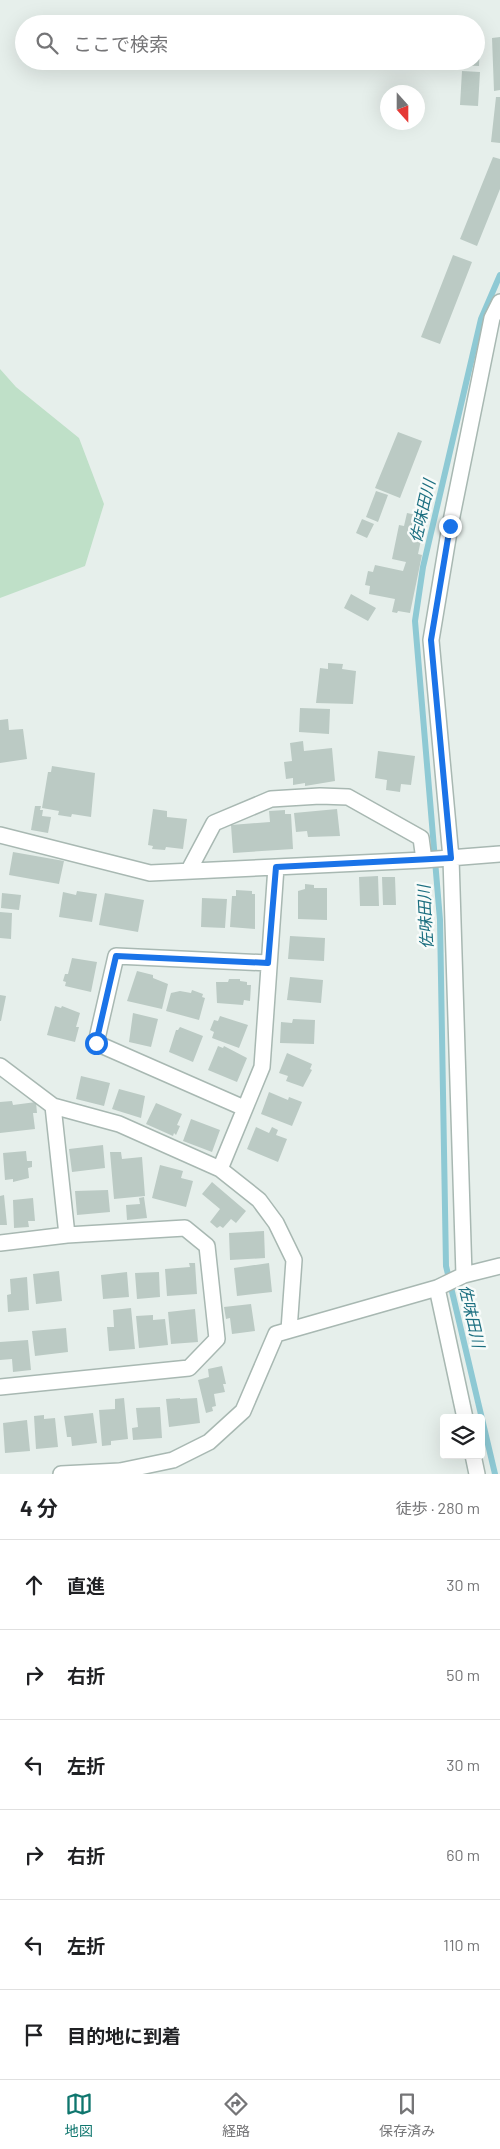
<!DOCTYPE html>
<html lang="ja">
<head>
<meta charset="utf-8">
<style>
	:root { --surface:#fff; --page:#f6f6f6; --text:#202124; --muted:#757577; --line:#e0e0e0; --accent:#0f766e }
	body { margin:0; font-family:Barlow,"Noto Sans JP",sans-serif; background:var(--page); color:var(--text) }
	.controls { position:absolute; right:15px; bottom:15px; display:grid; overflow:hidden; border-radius:5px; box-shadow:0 5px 20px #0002 }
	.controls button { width:45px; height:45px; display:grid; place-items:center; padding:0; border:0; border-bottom:1px solid var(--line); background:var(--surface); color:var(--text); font:25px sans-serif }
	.compass { position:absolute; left:380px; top:85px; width:45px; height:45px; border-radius:50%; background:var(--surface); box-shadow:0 5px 20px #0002; rotate:159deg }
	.stop { position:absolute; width:15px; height:15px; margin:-11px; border:4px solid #1a73e8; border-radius:50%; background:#fff }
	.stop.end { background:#1a73e8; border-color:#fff; box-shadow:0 1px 5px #0008 }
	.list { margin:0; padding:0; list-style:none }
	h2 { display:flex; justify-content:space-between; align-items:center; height:65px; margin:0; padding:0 20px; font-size:21px }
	h2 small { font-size:16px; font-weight:400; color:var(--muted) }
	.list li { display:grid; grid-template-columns:32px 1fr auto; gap:15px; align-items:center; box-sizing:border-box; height:90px; padding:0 20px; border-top:1px solid var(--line) }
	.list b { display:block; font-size:19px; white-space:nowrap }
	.list em { font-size:16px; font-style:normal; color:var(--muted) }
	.icon { flex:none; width:28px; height:28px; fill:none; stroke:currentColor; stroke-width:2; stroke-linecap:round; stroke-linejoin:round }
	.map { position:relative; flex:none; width:500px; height:1474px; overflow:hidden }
	.search { position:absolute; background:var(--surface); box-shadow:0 5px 20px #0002; left:15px; right:15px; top:15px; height:55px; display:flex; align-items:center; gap:12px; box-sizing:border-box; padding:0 18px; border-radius:28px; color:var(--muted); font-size:19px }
	.sheet { height:605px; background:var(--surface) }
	nav { display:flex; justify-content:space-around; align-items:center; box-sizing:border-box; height:70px; border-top:1px solid var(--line); background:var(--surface); font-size:14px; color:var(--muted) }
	nav a { display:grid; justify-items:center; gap:2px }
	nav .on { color:var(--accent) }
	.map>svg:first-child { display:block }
	.green { fill:#bfe0c8 }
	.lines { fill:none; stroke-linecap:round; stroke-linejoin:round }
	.stream { stroke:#8ec9d4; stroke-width:6 }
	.building { fill:#bbcac4 }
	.minor-casing { stroke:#a8b8b2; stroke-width:18 }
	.minor { stroke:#fff; stroke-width:15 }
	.route { stroke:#1a73e8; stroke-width:6 }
	.labels { text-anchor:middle; stroke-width:5; stroke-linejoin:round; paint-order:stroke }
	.water-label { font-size:16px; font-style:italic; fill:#1c6f80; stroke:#f7fbf9 }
</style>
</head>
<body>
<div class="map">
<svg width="500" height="1474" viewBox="0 0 500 1474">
	<rect width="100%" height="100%" fill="#e6efeb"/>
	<path class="green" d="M 0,369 L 16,387 L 79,438 L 104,504 L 85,566 L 0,598 Z"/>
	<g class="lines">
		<path class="stream" d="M 495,1474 L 446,1266 L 440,920 L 415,621 L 423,567 L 481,319 L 500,275"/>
	</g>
	<path class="building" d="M 500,37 L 500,90 L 494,91 L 492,38 Z
		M 476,42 L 480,42 L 479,66 L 428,64 L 428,61 L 476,61 Z
		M 462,71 L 480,72 L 478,106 L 460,105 Z
		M 496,97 L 500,97 L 500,143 L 491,142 Z
		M 493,157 L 500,159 L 500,189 L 477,246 L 460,239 Z
		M 453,255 L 472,262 L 440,344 L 421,337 Z
		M 398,432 L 422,441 L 400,498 L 375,488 Z
		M 376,491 L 388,495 L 378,522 L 366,517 Z
		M 407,513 L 426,517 L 418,554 L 422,555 L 410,613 L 398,611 L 397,613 L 392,612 L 395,599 L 369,594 L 370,586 L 365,585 L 368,571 L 373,572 L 375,565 L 403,571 L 406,562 L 392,559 L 399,525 L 404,526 Z
		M 362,519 L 374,524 L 367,538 L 356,533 Z
		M 351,594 L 376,608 L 368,621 L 344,608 Z
		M 328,663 L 343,664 L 342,669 L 356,671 L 353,704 L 316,703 L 320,668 L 328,669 Z
		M 300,708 L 330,709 L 329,734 L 299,732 Z
		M 8,719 L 9,730 L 23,729 L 27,759 L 0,763 L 0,720 Z
		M 303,741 L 304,751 L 332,748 L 335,781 L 305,786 L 305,783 L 293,785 L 293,778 L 286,779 L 284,762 L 292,761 L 290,743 Z
		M 378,751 L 415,756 L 411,785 L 401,784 L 400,792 L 386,790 L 387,780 L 375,778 Z
		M 52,766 L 95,773 L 91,817 L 72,814 L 71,817 L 58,815 L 59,811 L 42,808 L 48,772 L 51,772 Z
		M 35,806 L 41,806 L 40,810 L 43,810 L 42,816 L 51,817 L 48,833 L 31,830 Z
		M 153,809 L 167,811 L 167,817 L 187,819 L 183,849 L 166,847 L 165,850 L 152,849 L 153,846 L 148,845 Z
		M 337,809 L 340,836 L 308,837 L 307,831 L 296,832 L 294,813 Z
		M 285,810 L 285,814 L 291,814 L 293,849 L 233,853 L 231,825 L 270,822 L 269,811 Z
		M 13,852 L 64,861 L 59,884 L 9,875 Z
		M 378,876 L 379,906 L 360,906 L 359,877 Z
		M 382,877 L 395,877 L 396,905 L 383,905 Z
		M 305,884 L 314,885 L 314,888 L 327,888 L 327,920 L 298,919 L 298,891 L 305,889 Z
		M 236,890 L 252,891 L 252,894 L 255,894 L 255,929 L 230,927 L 232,896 L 236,896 Z
		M 77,891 L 97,894 L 92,922 L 59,917 L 63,892 L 76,895 Z
		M 2,893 L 21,895 L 19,910 L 1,908 Z
		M 105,893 L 144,900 L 138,932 L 99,925 Z
		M 202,898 L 227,899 L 225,928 L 201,927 Z
		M 0,912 L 12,913 L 11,939 L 0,938 Z
		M 290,936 L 325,938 L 324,961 L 288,959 Z
		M 72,958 L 97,962 L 91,992 L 65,986 L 66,982 L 63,981 L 65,974 L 68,974 Z
		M 137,971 L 153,975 L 153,978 L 168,984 L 162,1009 L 127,1001 Z
		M 290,977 L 323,980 L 321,1003 L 287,1000 Z
		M 229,979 L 240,979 L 240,981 L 247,982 L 247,985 L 251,985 L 250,1001 L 244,1000 L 243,1005 L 217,1003 L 216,982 L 228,982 Z
		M 192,990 L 203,994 L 202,997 L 205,998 L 199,1020 L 166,1011 L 171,993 L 180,991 L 191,993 Z
		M 0,995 L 6,996 L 1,1021 L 0,1021 Z
		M 55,1006 L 61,1008 L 62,1006 L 80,1013 L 76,1027 L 79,1027 L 75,1042 L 47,1035 Z
		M 133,1013 L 158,1019 L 151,1047 L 129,1042 Z
		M 220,1016 L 248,1025 L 239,1048 L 212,1038 L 214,1032 L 210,1030 L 214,1020 L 218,1021 Z
		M 293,1019 L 315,1020 L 314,1044 L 280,1043 L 281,1022 L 292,1023 Z
		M 180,1027 L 203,1036 L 193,1062 L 169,1052 L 176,1030 L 178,1030 Z
		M 218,1046 L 223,1048 L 224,1046 L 247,1058 L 237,1082 L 208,1070 Z
		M 287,1053 L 312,1064 L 310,1069 L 312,1070 L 303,1087 L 286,1081 L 288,1076 L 279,1073 Z
		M 81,1076 L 110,1083 L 104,1106 L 76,1099 Z
		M 119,1089 L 145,1096 L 141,1118 L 112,1109 Z
		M 269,1092 L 288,1100 L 289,1097 L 302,1102 L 292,1126 L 261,1114 Z
		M 12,1101 L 13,1105 L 36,1102 L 37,1113 L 33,1113 L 35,1129 L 0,1133 L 0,1102 Z
		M 156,1103 L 182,1114 L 177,1125 L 180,1126 L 176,1135 L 174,1133 L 173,1136 L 146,1124 Z
		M 191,1119 L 220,1130 L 212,1152 L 183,1141 Z
		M 256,1127 L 269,1133 L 272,1127 L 278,1130 L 276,1135 L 287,1139 L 278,1162 L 247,1149 Z
		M 103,1145 L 105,1168 L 72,1172 L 69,1149 Z
		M 26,1151 L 27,1161 L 32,1161 L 32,1167 L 28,1168 L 29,1178 L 13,1182 L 13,1179 L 5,1180 L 3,1153 Z
		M 110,1152 L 121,1152 L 122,1159 L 142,1157 L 145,1196 L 114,1199 Z
		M 160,1165 L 183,1171 L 181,1178 L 193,1181 L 186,1207 L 152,1198 Z
		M 212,1182 L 246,1211 L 236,1223 L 231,1219 L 223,1228 L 220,1226 L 217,1228 L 210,1222 L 220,1209 L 202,1194 Z
		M 108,1190 L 110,1212 L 77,1215 L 75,1191 Z
		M 4,1195 L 7,1225 L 0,1225 L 0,1196 Z
		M 144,1197 L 147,1218 L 127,1220 L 126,1205 L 140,1204 L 139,1198 Z
		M 33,1198 L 35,1221 L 28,1221 L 29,1227 L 14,1228 L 13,1200 Z
		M 264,1231 L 265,1258 L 230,1260 L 229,1233 Z
		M 189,1263 L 195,1263 L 197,1294 L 167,1296 L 165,1269 L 190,1267 Z
		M 269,1263 L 272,1292 L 237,1296 L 234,1268 Z
		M 59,1271 L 62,1301 L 36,1304 L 33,1274 Z
		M 127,1272 L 129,1297 L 103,1299 L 101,1275 Z
		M 159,1272 L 160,1297 L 137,1299 L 135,1273 Z
		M 27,1277 L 29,1310 L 8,1312 L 7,1295 L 11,1294 L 10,1279 Z
		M 251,1304 L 255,1331 L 232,1334 L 230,1318 L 226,1319 L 224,1307 Z
		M 131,1308 L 135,1349 L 109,1351 L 107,1327 L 114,1327 L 113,1310 Z
		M 195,1309 L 198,1342 L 171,1344 L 168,1312 Z
		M 153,1315 L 153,1320 L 165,1319 L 168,1345 L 139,1348 L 136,1316 Z
		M 66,1328 L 68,1352 L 35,1356 L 32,1331 Z
		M 28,1340 L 31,1370 L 13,1372 L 12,1359 L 0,1360 L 0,1342 Z
		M 222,1366 L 226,1384 L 223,1384 L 225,1392 L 214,1394 L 216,1406 L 212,1407 L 213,1411 L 206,1413 L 198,1380 L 209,1377 L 208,1369 Z
		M 124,1398 L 128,1439 L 111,1441 L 111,1445 L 102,1446 L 99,1410 L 115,1409 L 115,1399 Z
		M 180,1398 L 180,1399 L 197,1398 L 200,1423 L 169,1427 L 166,1399 Z
		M 160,1407 L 162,1438 L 133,1440 L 132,1428 L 138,1427 L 136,1408 Z
		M 93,1413 L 97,1443 L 72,1446 L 71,1437 L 67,1437 L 64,1416 Z
		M 44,1415 L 44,1419 L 55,1418 L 58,1447 L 36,1449 L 34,1416 Z
		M 27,1420 L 30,1451 L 5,1453 L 3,1423 Z"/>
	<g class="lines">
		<defs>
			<path id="minor" d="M 0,835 L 150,873 L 424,860 L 500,854
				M 189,870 L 214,823 L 271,799 L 320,796 L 348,797 L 421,838 L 424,860
				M 0,1066 L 53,1106 L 119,1124 L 220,1169 L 259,1200 L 276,1223 L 294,1260 L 289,1330
				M 53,1106 L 67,1235
				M 244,1108 L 96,1043 L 116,956 L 268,963
				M 220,1169 L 262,1067 L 276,867
				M 0,1243 L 67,1235 L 185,1228 L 207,1246 L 217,1339 L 189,1368 L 0,1387
				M 464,1275 L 451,858 L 431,640 L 450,526 L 492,318 L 500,302
				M 437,1288 L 465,1418
				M 473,1455 L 477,1474
				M 61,1474 L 120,1471 L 173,1460 L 209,1442 L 243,1411 L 276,1334 L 437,1288 L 464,1275 L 500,1266"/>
		</defs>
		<use href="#minor" class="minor-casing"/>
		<use href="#minor" class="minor"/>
	</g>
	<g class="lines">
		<path class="route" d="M 96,1043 L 116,956 L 268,963 L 276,867 L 451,858 L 431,640 L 450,526"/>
	</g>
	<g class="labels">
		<g class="water-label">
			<text transform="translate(422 511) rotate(-77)" y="6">佐味田川</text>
			<text transform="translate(425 917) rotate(-93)" y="6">佐味田川</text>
			<text transform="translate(472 1316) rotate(77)" y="6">佐味田川</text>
		</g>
	</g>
</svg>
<div class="controls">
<button><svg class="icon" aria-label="layers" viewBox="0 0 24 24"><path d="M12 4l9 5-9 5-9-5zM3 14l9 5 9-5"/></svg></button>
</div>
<svg class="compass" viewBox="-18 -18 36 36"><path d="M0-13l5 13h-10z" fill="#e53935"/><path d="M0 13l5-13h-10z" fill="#757577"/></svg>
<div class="stop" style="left:96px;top:1043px"></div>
<div class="stop end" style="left:450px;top:526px"></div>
<div class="search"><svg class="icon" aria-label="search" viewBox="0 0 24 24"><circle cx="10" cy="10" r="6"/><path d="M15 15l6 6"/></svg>ここで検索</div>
</div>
<section class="sheet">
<h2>4 分<small>徒歩 · 280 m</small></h2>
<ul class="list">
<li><svg class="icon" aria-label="ahead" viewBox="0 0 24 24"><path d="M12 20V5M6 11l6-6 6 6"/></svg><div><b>直進</b></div><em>30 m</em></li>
<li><svg class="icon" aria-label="right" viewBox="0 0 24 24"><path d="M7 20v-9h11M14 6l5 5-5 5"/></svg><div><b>右折</b></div><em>50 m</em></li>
<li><svg class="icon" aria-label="left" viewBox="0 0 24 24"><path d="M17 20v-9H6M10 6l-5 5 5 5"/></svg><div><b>左折</b></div><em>30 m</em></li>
<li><svg class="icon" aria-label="right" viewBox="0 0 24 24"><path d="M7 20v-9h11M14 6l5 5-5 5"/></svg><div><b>右折</b></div><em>60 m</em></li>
<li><svg class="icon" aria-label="left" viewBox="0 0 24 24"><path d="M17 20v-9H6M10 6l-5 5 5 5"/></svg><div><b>左折</b></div><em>110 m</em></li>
<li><svg class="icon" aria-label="arrive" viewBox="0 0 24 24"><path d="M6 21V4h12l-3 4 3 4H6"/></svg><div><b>目的地に到着</b></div></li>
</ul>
</section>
<nav>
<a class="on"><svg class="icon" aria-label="map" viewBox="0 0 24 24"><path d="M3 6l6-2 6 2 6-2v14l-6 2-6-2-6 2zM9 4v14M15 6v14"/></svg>地図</a>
<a><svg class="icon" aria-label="directions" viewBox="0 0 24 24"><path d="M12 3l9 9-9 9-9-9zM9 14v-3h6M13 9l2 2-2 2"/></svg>経路</a>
<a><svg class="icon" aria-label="saved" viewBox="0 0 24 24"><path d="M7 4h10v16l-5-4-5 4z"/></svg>保存済み</a>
</nav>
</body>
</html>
